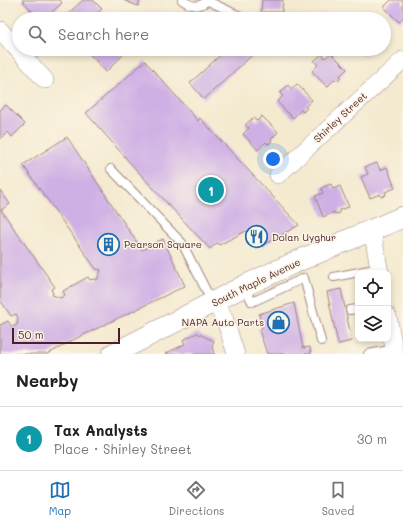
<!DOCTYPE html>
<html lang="en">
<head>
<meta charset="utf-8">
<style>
	:root { --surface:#fff; --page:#f6f6f6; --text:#202124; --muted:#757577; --line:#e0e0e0; --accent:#1f6fb2 }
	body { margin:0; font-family:Mali,sans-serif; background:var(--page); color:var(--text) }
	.controls { position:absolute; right:12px; bottom:12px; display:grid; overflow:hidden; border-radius:8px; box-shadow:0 2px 6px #0003 }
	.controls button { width:36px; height:36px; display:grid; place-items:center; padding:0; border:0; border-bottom:1px solid var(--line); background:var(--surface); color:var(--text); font:20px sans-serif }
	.scale { position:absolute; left:12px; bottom:10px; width:108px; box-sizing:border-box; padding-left:4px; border:2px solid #4a1f2b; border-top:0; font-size:11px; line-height:14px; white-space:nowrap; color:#4a1f2b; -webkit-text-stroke:3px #fcf5e5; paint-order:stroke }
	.you { position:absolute; left:273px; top:159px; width:14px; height:14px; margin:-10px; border:3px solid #fff; border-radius:50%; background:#1a73e8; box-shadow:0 0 0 6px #1a73e833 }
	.badge { display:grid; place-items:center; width:26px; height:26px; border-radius:50%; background:var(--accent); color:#fff; font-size:13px; font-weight:700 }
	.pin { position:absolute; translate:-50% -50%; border:2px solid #fff; box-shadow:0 1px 4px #0006 }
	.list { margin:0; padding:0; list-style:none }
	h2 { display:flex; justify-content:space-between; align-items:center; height:52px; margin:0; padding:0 16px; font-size:17px }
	h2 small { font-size:13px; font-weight:400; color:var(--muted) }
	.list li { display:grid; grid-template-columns:26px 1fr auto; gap:12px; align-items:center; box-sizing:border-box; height:64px; padding:0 16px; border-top:1px solid var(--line) }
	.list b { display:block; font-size:15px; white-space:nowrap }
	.list p { margin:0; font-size:13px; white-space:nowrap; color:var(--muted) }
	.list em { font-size:13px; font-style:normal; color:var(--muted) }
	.icon { flex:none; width:22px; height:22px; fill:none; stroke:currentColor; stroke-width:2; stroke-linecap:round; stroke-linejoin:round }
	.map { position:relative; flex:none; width:403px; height:354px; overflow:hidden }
	.search { position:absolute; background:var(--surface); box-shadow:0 2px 6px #0003; left:12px; right:12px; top:12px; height:44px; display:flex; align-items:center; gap:10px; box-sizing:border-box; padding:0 14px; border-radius:22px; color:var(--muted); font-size:15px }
	.sheet { height:116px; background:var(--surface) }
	nav { display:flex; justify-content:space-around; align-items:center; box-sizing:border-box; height:56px; border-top:1px solid var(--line); background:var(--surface); font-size:11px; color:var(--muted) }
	nav a { display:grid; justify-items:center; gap:2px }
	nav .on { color:var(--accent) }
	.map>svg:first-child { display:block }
	.building { fill:#cfb0e5 }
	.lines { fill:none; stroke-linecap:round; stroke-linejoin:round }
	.service-casing { stroke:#9f847e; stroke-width:10 }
	.minor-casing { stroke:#9f847e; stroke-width:18 }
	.tertiary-casing { stroke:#9f847e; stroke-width:22 }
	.service { stroke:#fff; stroke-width:8 }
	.minor { stroke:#fff; stroke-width:17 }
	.tertiary { stroke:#fff; stroke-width:21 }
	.labels { text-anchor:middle; stroke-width:3; stroke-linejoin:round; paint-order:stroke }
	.street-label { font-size:10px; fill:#4a1f2b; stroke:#fcf5e5 }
	.poi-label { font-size:10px; fill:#4a1f2b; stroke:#fcf5e5; text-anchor:start }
</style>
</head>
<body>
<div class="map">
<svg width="403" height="354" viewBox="0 0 403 354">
	<rect width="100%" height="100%" fill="#fcf5e5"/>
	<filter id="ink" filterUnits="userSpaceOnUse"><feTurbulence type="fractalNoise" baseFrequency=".025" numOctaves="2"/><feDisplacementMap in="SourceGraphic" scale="8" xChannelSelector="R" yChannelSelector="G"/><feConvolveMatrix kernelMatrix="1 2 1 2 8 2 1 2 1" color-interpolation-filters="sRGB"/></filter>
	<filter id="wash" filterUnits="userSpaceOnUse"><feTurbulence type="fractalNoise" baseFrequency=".012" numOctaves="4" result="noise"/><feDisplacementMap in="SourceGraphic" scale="16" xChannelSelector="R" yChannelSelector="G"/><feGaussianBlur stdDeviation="0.9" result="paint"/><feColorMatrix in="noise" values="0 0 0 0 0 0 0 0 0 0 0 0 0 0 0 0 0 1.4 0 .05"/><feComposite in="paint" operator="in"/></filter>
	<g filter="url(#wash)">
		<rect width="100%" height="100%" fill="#f4ead0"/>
		<g id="blocks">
			<path class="building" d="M 22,0 L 60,0 L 62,3 L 44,19 L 39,19 Z
				M 83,0 L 93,0 L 102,9 L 91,19 L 62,19 Z
				M 123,0 L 140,0 L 138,6 Z
				M 262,0 L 283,0 L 282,12 L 261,12 Z
				M 391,0 L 403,0 L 403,18 L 399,22 L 384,7 Z
				M 89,49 L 126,49 L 127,51 L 106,72 L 87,51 Z
				M 227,49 L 259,49 L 204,99 L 190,83 Z
				M 359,49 L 372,49 L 365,56 Z
				M 331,53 L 347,69 L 340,76 L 341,77 L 337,81 L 335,79 L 327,87 L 312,71 L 318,65 L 314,61 L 322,54 L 325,58 Z
				M 145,61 L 198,121 L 200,118 L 299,225 L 262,246 L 246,231 L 219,245 L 217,243 L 210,249 L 141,175 L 86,113 Z
				M 297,84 L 312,100 L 305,107 L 307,108 L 303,112 L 301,110 L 293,118 L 277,102 L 283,96 L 280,93 L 288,85 L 291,89 Z
				M 6,105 L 25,124 L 12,137 L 8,132 L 0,139 L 0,110 Z
				M 262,116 L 278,132 L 271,139 L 272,141 L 268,144 L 266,142 L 258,150 L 243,134 L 249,128 L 245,125 L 253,118 L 257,121 Z
				M 67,137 L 142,250 L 163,239 L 185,286 L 73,340 L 48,354 L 0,354 L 0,325 L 8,321 L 12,327 L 17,325 L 18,318 L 16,314 L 11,316 L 0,300 L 0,190 L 10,204 L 1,210 L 55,287 L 51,290 L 53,293 L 52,295 L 61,298 L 65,295 L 63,291 L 88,277 L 90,280 L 93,279 L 97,280 L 101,270 L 96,269 L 23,165 Z
				M 377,163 L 380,170 L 387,167 L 395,188 L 385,192 L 386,195 L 381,197 L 380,194 L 370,198 L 361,177 L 368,174 L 365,167 Z
				M 331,184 L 333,189 L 340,186 L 349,207 L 339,210 L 340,213 L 335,214 L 334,212 L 323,217 L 315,196 L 323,193 L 321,188 Z
				M 341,289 L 352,341 L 338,344 L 327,292 Z
				M 294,303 L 303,348 L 310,347 L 311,354 L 267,354 L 259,330 L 262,330 L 259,314 Z
				M 197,333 L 214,341 L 212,346 L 214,354 L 165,354 L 185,344 L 183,340 Z"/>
		</g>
	</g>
	<g filter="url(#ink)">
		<use href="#blocks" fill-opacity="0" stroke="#9f847e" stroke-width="1"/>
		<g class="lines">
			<defs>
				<path id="service" d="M 182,0 C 192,7 199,8 208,0
					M 208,1 L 238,15
					M 111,169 L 182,243 L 212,302
					M 334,277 L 379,268
					M 244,286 L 252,302 L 304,278 L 321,341
					M 350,310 L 358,309
					M 368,354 L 395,349"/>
				<path id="minor" d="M 0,30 L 45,80
					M 278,175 L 403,60
					M 372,230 L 380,273
					M 215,302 L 225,320 L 236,354
					M 388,316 L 395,354"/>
				<path id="tertiary" d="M 113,354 L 244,286 L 298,261 L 403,217"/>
			</defs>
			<use href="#service" class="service-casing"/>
			<use href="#minor" class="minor-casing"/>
			<use href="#tertiary" class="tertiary-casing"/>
			<use href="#service" class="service"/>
			<use href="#minor" class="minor"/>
			<use href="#tertiary" class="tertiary"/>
		</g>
	</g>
	<defs>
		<symbol id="restaurant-ring" viewBox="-11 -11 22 22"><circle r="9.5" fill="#fcf5e5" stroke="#1f6fb2" stroke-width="1.5"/><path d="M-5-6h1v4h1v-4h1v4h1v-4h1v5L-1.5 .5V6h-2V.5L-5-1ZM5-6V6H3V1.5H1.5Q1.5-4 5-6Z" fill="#1f6fb2"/></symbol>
		<symbol id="building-ring" viewBox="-11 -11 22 22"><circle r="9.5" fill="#fcf5e5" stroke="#1f6fb2" stroke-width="1.5"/><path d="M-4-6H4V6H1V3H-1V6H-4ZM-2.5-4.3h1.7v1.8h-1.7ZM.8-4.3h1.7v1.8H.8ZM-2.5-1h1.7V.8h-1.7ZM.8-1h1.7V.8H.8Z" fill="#1f6fb2"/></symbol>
		<symbol id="shop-ring" viewBox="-11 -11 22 22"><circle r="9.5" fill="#fcf5e5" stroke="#1f6fb2" stroke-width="1.5"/><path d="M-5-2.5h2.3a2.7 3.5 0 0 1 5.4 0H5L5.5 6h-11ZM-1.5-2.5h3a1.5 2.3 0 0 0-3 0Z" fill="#1f6fb2"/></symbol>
	</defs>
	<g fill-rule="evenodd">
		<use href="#restaurant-ring" x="244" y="224" width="25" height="25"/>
		<use href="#building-ring" x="96" y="232" width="25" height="25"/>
		<use href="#shop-ring" x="266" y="310" width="25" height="25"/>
	</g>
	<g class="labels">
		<g class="street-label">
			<text transform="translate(340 117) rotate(-43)" y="4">Shirley Street</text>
			<text transform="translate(256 282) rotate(-26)" y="4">South Maple Avenue</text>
		</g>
		<g class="poi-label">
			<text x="272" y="241">Dolan Uyghur</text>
			<text x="124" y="248">Pearson Square</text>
			<text x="264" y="326" text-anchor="end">NAPA Auto Parts</text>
		</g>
	</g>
</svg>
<div class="controls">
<button><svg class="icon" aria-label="locate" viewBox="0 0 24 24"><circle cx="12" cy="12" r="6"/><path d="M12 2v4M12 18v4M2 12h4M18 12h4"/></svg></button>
<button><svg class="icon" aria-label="layers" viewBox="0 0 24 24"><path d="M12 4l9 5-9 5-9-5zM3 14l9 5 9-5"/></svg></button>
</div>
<div class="scale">50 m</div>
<div class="you"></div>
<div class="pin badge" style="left:211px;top:190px;background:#0f9aa8">1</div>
<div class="search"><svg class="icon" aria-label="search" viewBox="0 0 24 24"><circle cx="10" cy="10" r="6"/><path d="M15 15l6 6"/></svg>Search here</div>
</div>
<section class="sheet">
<h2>Nearby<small></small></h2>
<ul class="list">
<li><span class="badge" style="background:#0f9aa8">1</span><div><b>Tax Analysts</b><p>Place · Shirley Street</p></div><em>30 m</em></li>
</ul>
</section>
<nav>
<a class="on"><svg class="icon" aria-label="map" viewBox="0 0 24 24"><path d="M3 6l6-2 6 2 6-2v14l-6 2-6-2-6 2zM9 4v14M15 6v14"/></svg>Map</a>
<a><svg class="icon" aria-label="directions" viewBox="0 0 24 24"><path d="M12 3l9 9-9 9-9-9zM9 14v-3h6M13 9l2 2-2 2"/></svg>Directions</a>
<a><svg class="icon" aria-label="saved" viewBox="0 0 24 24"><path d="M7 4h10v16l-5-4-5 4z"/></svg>Saved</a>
</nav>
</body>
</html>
